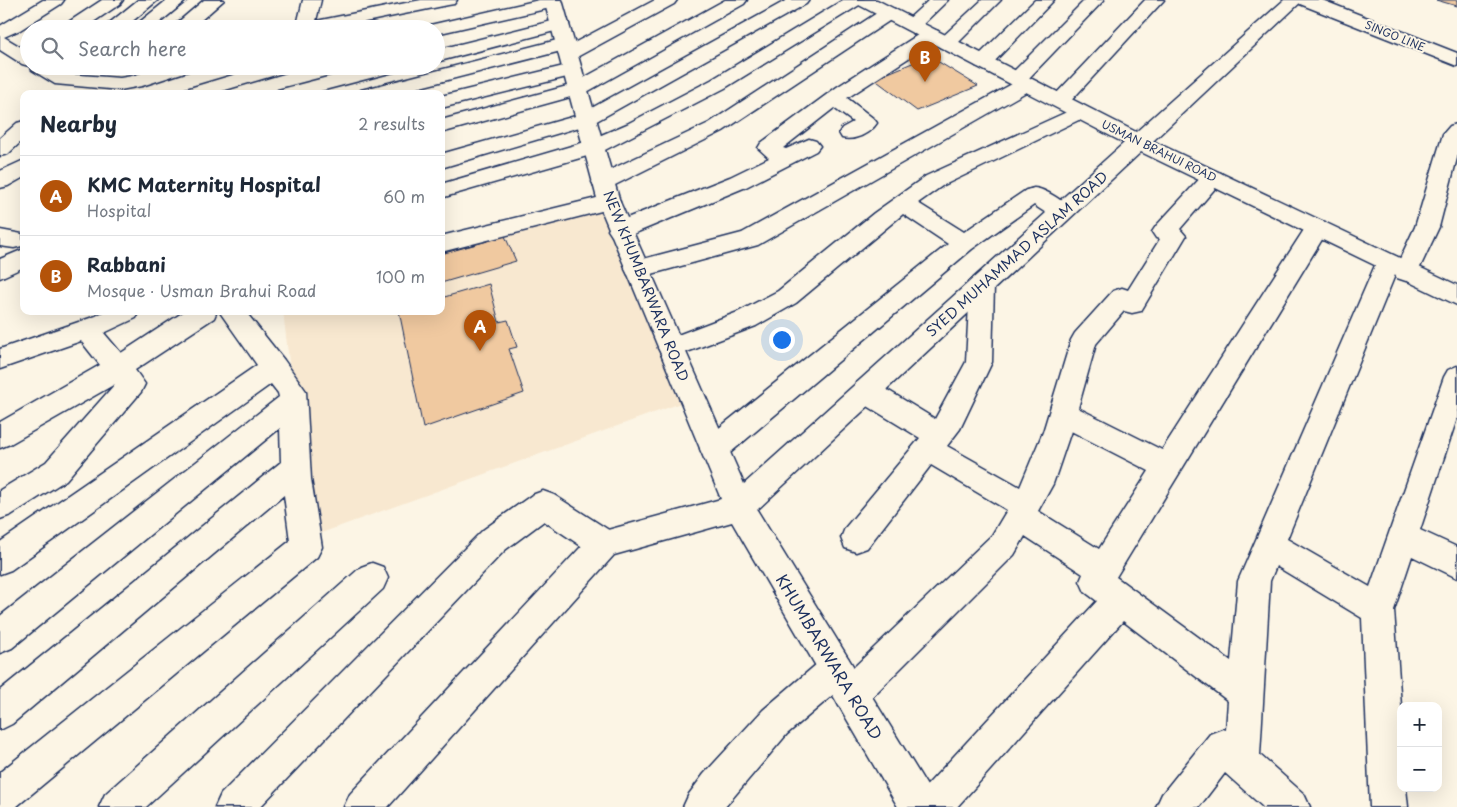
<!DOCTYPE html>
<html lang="en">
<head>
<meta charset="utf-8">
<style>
	:root { --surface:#fff; --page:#f6f6f7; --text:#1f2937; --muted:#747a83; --line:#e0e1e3; --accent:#b45309 }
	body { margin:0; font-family:"Playpen Sans",sans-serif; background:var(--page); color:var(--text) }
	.controls { position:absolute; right:15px; bottom:15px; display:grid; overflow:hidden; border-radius:10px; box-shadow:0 5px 20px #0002 }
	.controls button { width:45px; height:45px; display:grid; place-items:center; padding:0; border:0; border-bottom:1px solid var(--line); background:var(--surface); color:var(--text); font:25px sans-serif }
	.you { position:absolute; left:781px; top:339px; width:18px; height:18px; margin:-12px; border:4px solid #fff; border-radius:50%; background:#1a73e8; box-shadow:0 0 0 8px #1a73e833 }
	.badge { display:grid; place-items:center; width:32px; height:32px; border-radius:50%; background:var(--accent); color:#fff; font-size:16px; font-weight:700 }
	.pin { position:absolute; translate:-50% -41px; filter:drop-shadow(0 1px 2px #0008) }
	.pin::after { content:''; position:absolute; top:26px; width:18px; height:15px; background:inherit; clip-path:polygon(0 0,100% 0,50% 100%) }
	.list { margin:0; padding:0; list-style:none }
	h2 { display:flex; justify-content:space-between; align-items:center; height:65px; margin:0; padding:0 20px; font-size:21px }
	h2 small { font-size:16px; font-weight:400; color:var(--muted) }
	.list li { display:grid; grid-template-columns:32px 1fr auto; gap:15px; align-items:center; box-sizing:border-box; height:80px; padding:0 20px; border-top:1px solid var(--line) }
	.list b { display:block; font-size:19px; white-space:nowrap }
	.list p { margin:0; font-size:16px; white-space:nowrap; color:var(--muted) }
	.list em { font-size:16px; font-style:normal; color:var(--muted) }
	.icon { flex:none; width:28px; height:28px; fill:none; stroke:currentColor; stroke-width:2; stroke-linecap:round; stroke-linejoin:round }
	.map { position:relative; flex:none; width:1457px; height:807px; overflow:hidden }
	.search { position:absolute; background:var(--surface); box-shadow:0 5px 20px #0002; left:20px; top:20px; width:425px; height:55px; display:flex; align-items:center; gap:12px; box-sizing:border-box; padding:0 18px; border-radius:28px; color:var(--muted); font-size:19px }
	.panel { position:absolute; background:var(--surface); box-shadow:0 5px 20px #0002; left:20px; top:90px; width:425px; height:225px; border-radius:10px }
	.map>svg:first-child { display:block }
	.built { fill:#f8e8d0 }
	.building { fill:#f0c9a0; stroke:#1b2f5e }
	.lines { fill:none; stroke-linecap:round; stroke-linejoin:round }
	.street-casing { stroke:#1b2f5e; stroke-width:3 }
	.secondary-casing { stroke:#1b2f5e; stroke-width:3 }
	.street { fill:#fcf5e5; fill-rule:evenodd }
	.secondary { fill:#fcf5e5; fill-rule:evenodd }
	.labels { text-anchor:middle; stroke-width:4; stroke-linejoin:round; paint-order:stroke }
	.far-street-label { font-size:11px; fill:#1b2f5e; stroke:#fcf5e5 }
	.street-label { font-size:14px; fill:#1b2f5e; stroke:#fcf5e5 }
	.near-street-label { font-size:16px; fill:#1b2f5e; stroke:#fcf5e5 }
</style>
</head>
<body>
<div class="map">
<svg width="1457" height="807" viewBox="0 0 1457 807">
	<rect width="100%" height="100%" fill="#fcf5e5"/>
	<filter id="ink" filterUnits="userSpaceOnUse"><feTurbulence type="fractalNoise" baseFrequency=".02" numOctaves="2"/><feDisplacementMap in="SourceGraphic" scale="10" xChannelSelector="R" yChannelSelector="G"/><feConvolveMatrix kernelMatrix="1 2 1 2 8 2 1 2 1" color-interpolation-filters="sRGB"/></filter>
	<g filter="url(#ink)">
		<path class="built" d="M 609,202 L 692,399 L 310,537 L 283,311 L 441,311 L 441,244 Z"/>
		<path class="building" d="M 1436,0 L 1457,0 L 1457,6 Z
			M 929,56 L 978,86 L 917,111 L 874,79 Z
			M 505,236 L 516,261 L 441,283 L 441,254 Z
			M 489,284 L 499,322 L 508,320 L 517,347 L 509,349 L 524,393 L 423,428 L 399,311 L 441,311 L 441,298 Z"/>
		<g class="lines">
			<defs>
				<path id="street" d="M 43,0 L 64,0 L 61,4 L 20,30 L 4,37 L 29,52 L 29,66 L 22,64 L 0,50 L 0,26 Z
					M 102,0 L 123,0 L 120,4 L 83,29 L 61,29 L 64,25 Z
					M 138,0 L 158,0 L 123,29 L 102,29 Z
					M 167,0 L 187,0 L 152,29 L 131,29 Z
					M 204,0 L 224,0 L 191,29 L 170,29 Z
					M 303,0 L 321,0 L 316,21 L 421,0 L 457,0 L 454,4 L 448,5 L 331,29 L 293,29 L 297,25 Z
					M 539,0 L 560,0 L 562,2 L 559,6 L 436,34 L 436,29 L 427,29 L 430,25 Z
					M 655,0 L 677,0 L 674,4 L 575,58 L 568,60 L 561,58 L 559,54 L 561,51 L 393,94 L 358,94 L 361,90 L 565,38 L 572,40 L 574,43 Z
					M 725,0 L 747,0 L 744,4 L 585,93 L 441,133 L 441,120 L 571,85 Z
					M 787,0 L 809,0 L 806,4 L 593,123 L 441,168 L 441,154 L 579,115 Z
					M 843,0 L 864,0 L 861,4 L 725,88 L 601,152 L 441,198 L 441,184 L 585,142 L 627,124 L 711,80 Z
					M 929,0 L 948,0 L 918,29 L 912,30 L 906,29 L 903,25 L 906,21 Z
					M 982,0 L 1001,0 L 954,47 L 947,49 L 940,47 L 938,43 L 940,39 Z
					M 1035,0 L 1054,0 L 990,66 L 983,68 L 976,66 L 973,62 L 976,58 Z
					M 1085,0 L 1104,0 L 1028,79 L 1033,80 L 1036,84 L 1033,88 L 758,245 L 637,278 L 628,275 L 625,269 L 628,263 L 742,233 L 1012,84 L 1007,79 L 1010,75 Z
					M 1145,0 L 1164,0 L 1067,105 L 1060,107 L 1053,105 L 1050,101 L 1053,97 Z
					M 1297,0 L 1322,0 L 1457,53 L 1457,66 L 1300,4 Z
					M 889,8 L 895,9 L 898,13 L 895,17 L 723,131 L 611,187 L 603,189 L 595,187 L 592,182 L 595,177 L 709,123 L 883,9 Z
					M 560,19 L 566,20 L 569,24 L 566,28 L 436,62 L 436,50 Z
					M 931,29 L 938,31 L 940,35 L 938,39 L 847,98 L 874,119 L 877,123 C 870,134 854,141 842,138 L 839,133 L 842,128 L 853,122 L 834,108 L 783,148 L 786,149 L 809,139 L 816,141 L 820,146 L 816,151 L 746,187 L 628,236 L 620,238 L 612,236 L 608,230 L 612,224 L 730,177 L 769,158 L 758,148 L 761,143 L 837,87 L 924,31 Z
					M 572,64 L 579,66 L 582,70 L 579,74 L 441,108 L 441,96 Z
					M 30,66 L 53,66 L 67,74 L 120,78 L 132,76 L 164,66 L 193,66 L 191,70 L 142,86 L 120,90 L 55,84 L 32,70 Z
					M 263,66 L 294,66 L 292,70 L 212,94 L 180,94 L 183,90 Z
					M 370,66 L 403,66 L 401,70 L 309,94 L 275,94 L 278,90 Z
					M 1080,106 L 1087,108 L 1090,112 L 1087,116 L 942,186 L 918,203 L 964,232 L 1026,190 C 1027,190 1034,188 1034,188 C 1044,188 1069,204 1073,212 L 1070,217 C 1056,221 1046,213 1034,205 L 972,249 L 724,458 L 714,461 L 704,458 L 700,449 L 704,440 L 948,244 L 903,214 L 796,303 L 756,326 L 671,358 L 662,355 L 658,348 L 662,341 L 738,312 L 778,291 L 874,213 L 926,176 Z
					M 24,121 L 24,139 L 8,154 L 0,156 L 0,138 L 17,123 Z
					M 1457,124 L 1457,158 L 1439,227 L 1415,278 L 1406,281 L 1397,278 L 1395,275 L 1287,539 L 1370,587 L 1444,377 L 1448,370 L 1457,366 L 1457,418 L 1420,530 L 1457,547 L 1457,578 L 1412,556 L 1394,610 L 1401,706 L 1401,788 L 1406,788 L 1408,807 L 1370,807 L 1362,618 L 1276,566 L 1270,581 L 1260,755 L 1304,794 L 1310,807 L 1263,807 L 1225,773 L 1199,807 L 1156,807 L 1162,794 L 1210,734 L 1223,729 L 1226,730 L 1228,701 L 1123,621 L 957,807 L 913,807 L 919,794 L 1097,601 L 1085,592 L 1080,581 L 1083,574 L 1025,536 L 1014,555 L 863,706 L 851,711 L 839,706 L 834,694 L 787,734 L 725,807 L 683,807 L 689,794 L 704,774 L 763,710 L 824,658 L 836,653 L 848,658 L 852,669 L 992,535 L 1007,510 L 931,465 L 867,548 L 856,552 L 845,548 L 841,538 L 845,528 L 920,438 L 856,399 L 852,391 L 856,383 L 866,380 L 876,383 L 935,419 L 966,362 L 970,285 L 973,279 L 982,276 L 991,279 L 994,285 L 992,362 L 960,429 L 947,446 L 1020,487 L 1043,432 L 1071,340 L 1075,333 L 1113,291 L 1122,288 L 1128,290 L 1160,239 L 1156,238 L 1152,232 L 1156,226 L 1205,173 L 1213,171 L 1221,173 L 1224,178 L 1180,229 L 1186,236 L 1141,311 L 1132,313 L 1124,311 L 1096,344 L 1078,408 L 1162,450 L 1309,222 L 1317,220 L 1325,222 L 1329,228 L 1116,577 L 1231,661 L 1238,581 L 1376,263 L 1379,257 L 1388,254 L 1397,257 L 1399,261 L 1415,227 L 1443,134 L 1450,126 ZM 1071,431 L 1149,471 L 1099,549 L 1038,511 L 1053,484 Z
					M 24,160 L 24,177 L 8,186 L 0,188 L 0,171 Z
					M 609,195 L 617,197 L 620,202 L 617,207 L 441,252 L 441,236 Z
					M 0,230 L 22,234 L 22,246 L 14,248 L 0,246 Z
					M 24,249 L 24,267 L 0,278 L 0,259 Z
					M 105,311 L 139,311 L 136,318 L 104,333 L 121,353 L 185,311 L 217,311 L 214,318 L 135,370 L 145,384 L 141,392 L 66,480 L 11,515 L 0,519 L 0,490 L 46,462 L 115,384 L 10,444 L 0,448 L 0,422 L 100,365 L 81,341 L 0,369 L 0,349 L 96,316 Z
					M 219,311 L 245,311 L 284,360 L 306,391 L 311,479 L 322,547 L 317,557 L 16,807 L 0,807 L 0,772 L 290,541 L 284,495 L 12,724 L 0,730 L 0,690 L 281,462 L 280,428 L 12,648 L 0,653 L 0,616 L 279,397 L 278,393 L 271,384 L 11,570 L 0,574 L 0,542 L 257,365 Z
					M 543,491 L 554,495 L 615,534 L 619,544 L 615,554 L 604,558 L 593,554 L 544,521 L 505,550 L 260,807 L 215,807 L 221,794 L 483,530 L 532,495 Z
					M 372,563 L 383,567 L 388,578 L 383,589 L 146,807 L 99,807 L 105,794 L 361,567 Z"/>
				<path id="secondary" d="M 544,0 L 562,0 L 620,202 L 744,484 L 1124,143 L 857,4 L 854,0 L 877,0 L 1136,132 L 1284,0 L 1303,0 L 1153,141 L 1457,285 L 1457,305 L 1141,152 L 757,510 L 932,794 L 938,807 L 898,807 L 732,522 L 614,555 L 388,807 L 344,807 L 350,794 L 593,534 L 721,499 L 598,202 Z"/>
			</defs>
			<use href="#street" class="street-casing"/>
			<use href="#secondary" class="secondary-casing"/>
			<use href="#street" class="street"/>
			<use href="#secondary" class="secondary"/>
		</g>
	</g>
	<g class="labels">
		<g class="far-street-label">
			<text transform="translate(1395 36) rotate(22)" y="4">SINGO LINE</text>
			<text transform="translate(1159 151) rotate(26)" y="4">USMAN BRAHUI ROAD</text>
		</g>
		<g class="street-label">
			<text transform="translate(1017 254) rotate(-42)" y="5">SYED MUHAMMAD ASLAM ROAD</text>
			<text transform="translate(646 286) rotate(68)" y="5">NEW KHUMBARWARA ROAD</text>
		</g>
		<g class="near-street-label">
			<text transform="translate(829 657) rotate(59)" y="6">KHUMBARWARA ROAD</text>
		</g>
	</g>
</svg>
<div class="controls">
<button>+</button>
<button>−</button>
</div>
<div class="you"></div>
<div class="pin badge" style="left:480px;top:351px">A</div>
<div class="pin badge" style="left:925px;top:82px">B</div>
<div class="search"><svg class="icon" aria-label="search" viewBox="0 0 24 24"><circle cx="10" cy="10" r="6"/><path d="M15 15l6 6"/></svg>Search here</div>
<section class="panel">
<h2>Nearby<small>2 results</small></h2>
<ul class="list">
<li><span class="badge">A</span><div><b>KMC Maternity Hospital</b><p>Hospital</p></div><em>60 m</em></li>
<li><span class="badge">B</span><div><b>Rabbani</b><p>Mosque · Usman Brahui Road</p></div><em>100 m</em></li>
</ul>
</section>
</div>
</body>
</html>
